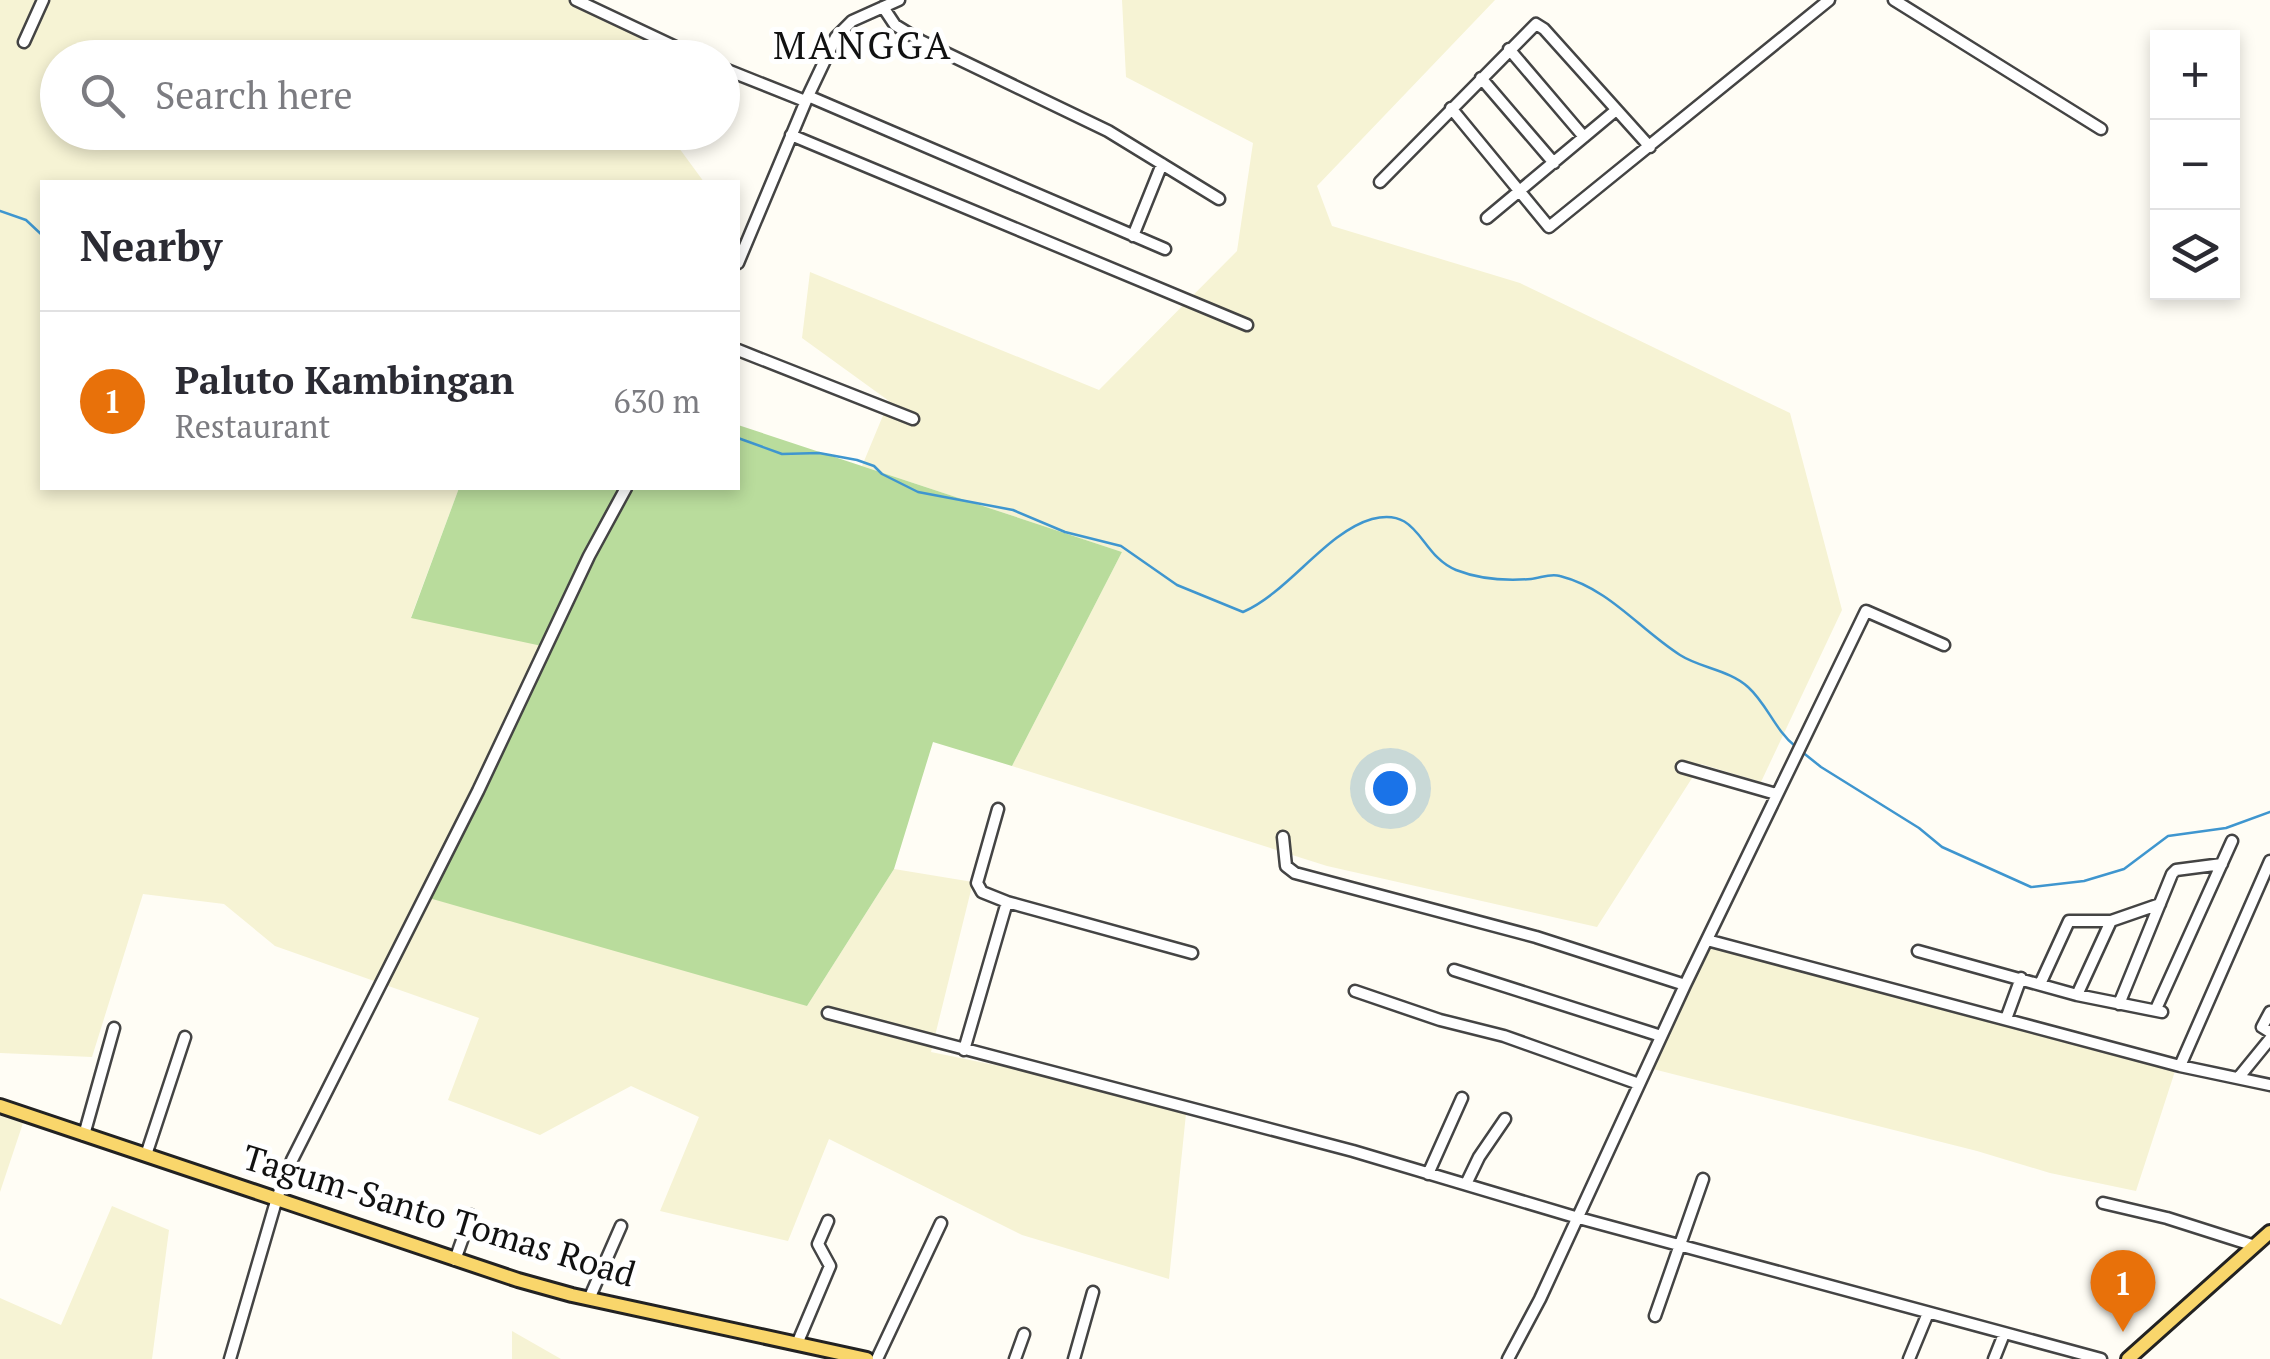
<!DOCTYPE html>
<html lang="en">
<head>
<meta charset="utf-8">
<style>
	:root { --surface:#fff; --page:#f7f7f7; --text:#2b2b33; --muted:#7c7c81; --line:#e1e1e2; --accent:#c4262e }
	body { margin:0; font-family:"PT Serif",serif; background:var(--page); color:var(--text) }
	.controls { position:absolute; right:30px; top:30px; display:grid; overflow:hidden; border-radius:0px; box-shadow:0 5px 15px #0003 }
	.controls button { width:90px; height:90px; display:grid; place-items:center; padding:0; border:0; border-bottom:2px solid var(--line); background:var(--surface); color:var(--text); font:50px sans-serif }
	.you { position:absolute; left:1390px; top:788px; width:35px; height:35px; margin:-25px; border:8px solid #fff; border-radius:50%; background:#1a73e8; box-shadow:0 0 0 15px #1a73e833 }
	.badge { display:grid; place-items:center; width:65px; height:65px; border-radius:50%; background:var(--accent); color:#fff; font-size:32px; font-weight:700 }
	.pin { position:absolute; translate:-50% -82px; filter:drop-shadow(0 2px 5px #0008) }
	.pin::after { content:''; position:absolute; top:52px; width:35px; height:30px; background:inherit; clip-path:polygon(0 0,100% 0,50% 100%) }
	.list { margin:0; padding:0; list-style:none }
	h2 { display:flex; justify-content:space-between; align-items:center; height:130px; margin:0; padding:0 40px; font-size:42px }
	h2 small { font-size:32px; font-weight:400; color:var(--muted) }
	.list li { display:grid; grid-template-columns:65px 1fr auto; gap:30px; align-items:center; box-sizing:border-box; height:180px; padding:0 40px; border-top:2px solid var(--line) }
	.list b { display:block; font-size:38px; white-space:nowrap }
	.list p { margin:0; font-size:32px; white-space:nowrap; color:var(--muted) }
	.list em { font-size:32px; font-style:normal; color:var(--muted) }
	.icon { flex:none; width:55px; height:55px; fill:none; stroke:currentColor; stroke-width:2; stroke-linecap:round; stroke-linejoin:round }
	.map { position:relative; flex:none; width:2270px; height:1359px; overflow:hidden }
	.search { position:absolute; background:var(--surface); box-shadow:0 5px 15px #0003; left:40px; top:40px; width:700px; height:110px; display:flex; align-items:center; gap:25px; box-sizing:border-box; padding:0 35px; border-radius:55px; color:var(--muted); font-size:38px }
	.panel { position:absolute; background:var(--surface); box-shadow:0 5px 15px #0003; left:40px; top:180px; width:700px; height:310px; border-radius:0px }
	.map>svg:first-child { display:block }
	.farmland { fill:#f6f3d4 }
	.forest { fill:#b9dc9c }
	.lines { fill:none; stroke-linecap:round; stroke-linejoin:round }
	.stream { stroke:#3f96cf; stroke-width:2.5 }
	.minor-casing { stroke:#444; stroke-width:15 }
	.major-casing { stroke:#222; stroke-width:18 }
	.minor { stroke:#fff; stroke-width:10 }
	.major { stroke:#f9d66b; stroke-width:12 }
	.labels { text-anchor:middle; stroke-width:10; stroke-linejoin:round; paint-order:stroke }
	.street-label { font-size:35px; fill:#111; stroke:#fff }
	.neighbourhood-label { font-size:38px; letter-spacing:2.5px; fill:#111; stroke:#fff }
</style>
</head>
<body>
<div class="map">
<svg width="2270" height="1359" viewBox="0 0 2270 1359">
	<rect width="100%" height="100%" fill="#fffdf5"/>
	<path class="farmland" d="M 0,0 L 581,0 L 650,32 L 639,58 L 58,58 L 58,132 L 668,133 L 704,182 L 42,182 L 42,488 L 459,488 L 411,617 L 542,645 L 807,1006 L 894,869 L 973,882 L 931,1052 L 1187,1104 L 1169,1279 L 1022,1235 L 829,1139 L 788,1241 L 660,1211 L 699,1117 L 631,1086 L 540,1135 L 448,1100 L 479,1018 L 275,946 L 224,904 L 143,894 L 92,1057 L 0,1053 Z
		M 1122,0 L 1495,0 L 1317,186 L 1332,226 L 1520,283 L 1790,413 L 1842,610 L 1761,782 L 1701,764 L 1597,927 L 1327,866 L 1012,766 L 1122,552 L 862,466 L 889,401 L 802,338 L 810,272 L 1099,390 L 1237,251 L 1253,143 L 1126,77 Z
		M 1710,947 L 2177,1065 L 2136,1191 L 2050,1173 L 1977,1151 L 1649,1068 Z
		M 0,1116 L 23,1123 L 0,1192 Z
		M 112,1206 L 169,1230 L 152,1359 L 0,1359 L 0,1298 L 61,1325 Z
		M 512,1331 L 561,1359 L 512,1359 Z"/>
	<path class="forest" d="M 738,425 L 1122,552 L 1012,766 L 933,742 L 894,869 L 807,1006 L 422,896 L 542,646 L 411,618 L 459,488 L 738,488 Z"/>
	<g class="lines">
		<path class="stream" d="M 0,211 L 26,220 L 42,235
			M 738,438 L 782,454 L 819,453 L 857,460 L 874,466 L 882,474 L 918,492 L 1013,510 L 1065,532 L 1121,546 L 1177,585 L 1243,612 C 1289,592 1326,532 1372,519 C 1420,506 1419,555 1456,570 C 1479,579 1506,581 1531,579 C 1541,578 1550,573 1560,576 C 1610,589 1638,628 1680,655 C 1700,668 1730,670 1748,687 C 1767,704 1775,730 1795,746
			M 1801,751 L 1821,767 L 1919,828 L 1942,847 L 2031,887 L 2084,881 L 2124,869 L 2168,836 L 2226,828 L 2270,812"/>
		<defs>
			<path id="minor" d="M 576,0 L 699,58
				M 1894,0 L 2101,129
				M 883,7 L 895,25 L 921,41 L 1108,131 L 1219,199
				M 24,42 L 43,0
				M 1509,49 L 1584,137
				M 722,68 L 805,101
				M 1481,78 L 1554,163
				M 808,96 L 1165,249
				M 1451,108 L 1549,227 L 1829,0
				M 791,135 L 1247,325
				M 1380,182 L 1536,24 L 1544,29 L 1650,147
				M 1487,218 L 1615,111
				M 1133,236 L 1162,164
				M 738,263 L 808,96 L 836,37 L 852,21 L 899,0
				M 738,350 L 913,419
				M 1682,767 L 1776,794
				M 998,809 L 977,883 L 982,892 L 1007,902
				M 1283,837 L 1286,866 L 1295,873 L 1536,937 L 1685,985
				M 1707,940 L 2180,1066 L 2270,1085
				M 1918,951 L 2077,995 L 2162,1012
				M 1454,970 L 1661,1036
				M 2041,982 L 2069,921 L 2111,921 L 2160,904
				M 1355,991 L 1440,1020 L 1504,1036 L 1639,1084
				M 2077,995 L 2111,921
				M 2119,1004 L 2172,874 L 2176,870 L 2222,864
				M 2156,1009 L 2232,841
				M 2270,1012 L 2262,1027 L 2270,1032
				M 828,1013 L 1353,1151 L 1575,1217 L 2101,1359
				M 2006,1019 L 2021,978
				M 964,1050 L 1007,902 L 1192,953
				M 2180,1066 L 2270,861
				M 2239,1077 L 2270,1039
				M 84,1135 L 114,1028
				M 146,1155 L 185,1037
				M 1428,1174 L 1462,1098
				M 1466,1184 L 1479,1157 L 1505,1119
				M 2103,1203 L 2167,1218 L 2255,1246
				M 455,1260 L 471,1215
				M 589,1299 L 621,1226
				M 1655,1316 L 1703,1179
				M 797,1344 L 830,1266 L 818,1244 L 828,1221
				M 230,1359 L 277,1198 L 292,1160 L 478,791 L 589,556 L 626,488
				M 877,1359 L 941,1223
				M 1015,1359 L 1024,1334
				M 1074,1359 L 1093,1292
				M 1508,1359 L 1540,1299 L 1685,985 L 1866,611 L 1944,645
				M 1909,1359 L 1928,1313
				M 1994,1359 L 2004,1334"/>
			<path id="major" d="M 0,1106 L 518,1280 L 572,1295 L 867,1359
				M 2128,1359 L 2270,1232"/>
		</defs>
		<use href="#minor" class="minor-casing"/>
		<use href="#major" class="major-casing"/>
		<use href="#minor" class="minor"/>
		<use href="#major" class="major"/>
	</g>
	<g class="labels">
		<g class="street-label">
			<text transform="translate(439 1216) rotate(17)" y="12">Tagum-Santo Tomas Road</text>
		</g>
		<g class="neighbourhood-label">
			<text x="863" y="59">MANGGA</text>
		</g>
	</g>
</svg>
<div class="controls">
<button>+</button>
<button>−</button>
<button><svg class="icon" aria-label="layers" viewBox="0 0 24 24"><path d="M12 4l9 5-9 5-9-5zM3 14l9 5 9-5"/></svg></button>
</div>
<div class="you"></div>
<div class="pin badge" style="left:2123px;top:1332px;background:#e8710a">1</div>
<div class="search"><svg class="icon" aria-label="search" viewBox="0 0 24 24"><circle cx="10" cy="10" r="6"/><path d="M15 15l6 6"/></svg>Search here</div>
<section class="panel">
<h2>Nearby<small></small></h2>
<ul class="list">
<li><span class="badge" style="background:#e8710a">1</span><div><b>Paluto Kambingan</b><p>Restaurant</p></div><em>630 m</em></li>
</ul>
</section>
</div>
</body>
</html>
